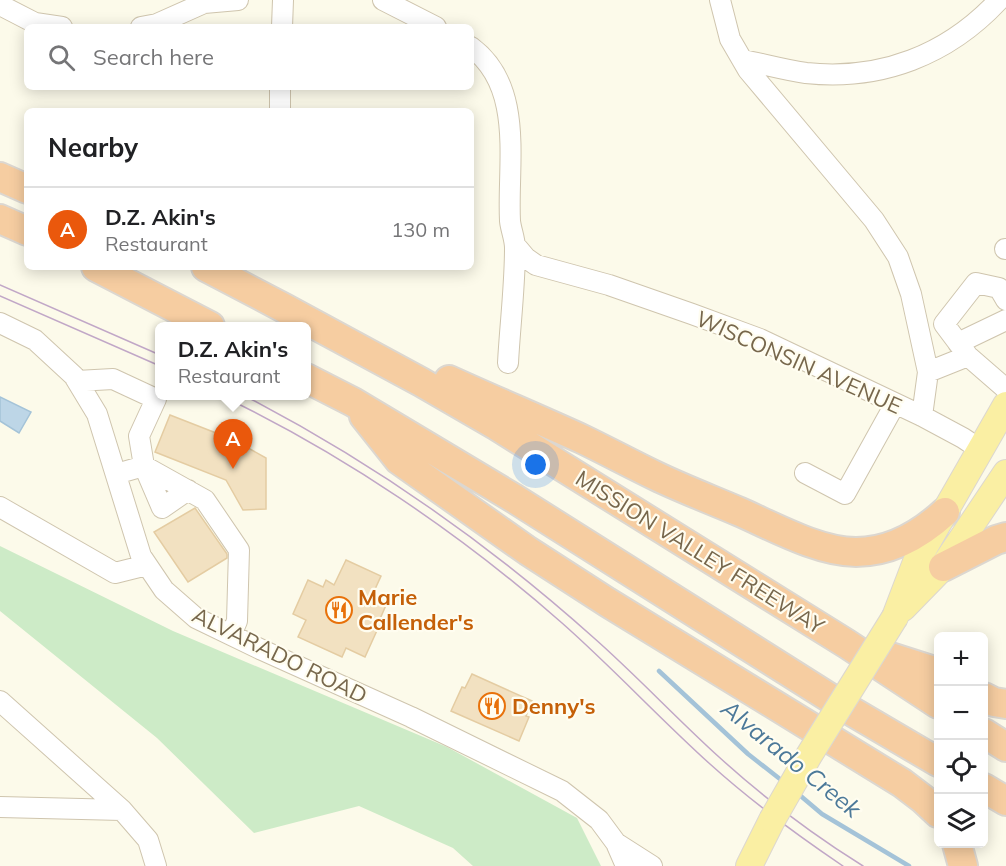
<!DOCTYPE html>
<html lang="en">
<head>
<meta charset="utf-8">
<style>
	:root { --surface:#fff; --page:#f2f2f2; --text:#202124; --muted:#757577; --line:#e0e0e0; --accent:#ea580c }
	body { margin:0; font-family:Mulish,sans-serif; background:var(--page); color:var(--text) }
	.controls { position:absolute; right:18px; bottom:18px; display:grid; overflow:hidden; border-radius:9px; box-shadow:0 3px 15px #0003 }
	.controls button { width:54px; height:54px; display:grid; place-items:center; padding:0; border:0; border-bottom:2px solid var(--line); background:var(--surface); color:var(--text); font:30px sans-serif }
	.you { position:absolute; left:536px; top:465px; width:21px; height:21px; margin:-15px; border:4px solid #fff; border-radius:50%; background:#1a73e8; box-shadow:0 0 0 9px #1a73e833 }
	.badge { display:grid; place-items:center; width:39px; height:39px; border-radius:50%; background:var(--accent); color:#fff; font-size:20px; font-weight:700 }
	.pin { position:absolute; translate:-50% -50px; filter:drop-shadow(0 2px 3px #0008) }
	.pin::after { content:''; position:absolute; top:32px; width:21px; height:18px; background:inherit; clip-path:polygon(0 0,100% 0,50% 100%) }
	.popup { position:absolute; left:155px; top:322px; width:156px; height:78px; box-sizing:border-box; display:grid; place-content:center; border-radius:9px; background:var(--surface); filter:drop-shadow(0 2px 4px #0005); font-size:20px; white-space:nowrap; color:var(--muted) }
	.popup b { font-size:22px; color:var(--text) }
	.popup::after { content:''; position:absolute; left:50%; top:100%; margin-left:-12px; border:12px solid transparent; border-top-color:var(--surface) }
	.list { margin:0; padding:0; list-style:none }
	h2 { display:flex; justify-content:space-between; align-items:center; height:78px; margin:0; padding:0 24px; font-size:26px }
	h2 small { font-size:20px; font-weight:400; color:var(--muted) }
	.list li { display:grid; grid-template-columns:39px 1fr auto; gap:18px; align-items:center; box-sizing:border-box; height:84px; padding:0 24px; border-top:2px solid var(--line) }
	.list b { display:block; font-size:22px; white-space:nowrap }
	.list p { margin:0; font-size:20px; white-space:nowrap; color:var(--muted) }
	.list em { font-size:20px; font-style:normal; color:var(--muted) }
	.icon { flex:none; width:33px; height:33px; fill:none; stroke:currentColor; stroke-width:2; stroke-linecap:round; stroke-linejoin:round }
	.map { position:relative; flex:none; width:1006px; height:866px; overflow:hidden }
	.search { position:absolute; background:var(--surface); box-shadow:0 3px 15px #0003; left:24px; top:24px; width:450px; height:66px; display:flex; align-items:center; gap:15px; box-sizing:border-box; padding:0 21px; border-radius:9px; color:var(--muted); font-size:22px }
	.panel { position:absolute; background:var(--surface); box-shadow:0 3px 15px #0003; left:24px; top:108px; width:450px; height:162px; border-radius:9px }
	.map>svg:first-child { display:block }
	.green { fill:#cdebc7 }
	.water { fill:#bdd6e7; stroke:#a4c3d8; stroke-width:1.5 }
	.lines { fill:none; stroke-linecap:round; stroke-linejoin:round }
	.stream { stroke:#a4c3d8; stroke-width:4.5 }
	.building { fill:#f2e1c1; stroke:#e4cca2; stroke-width:1.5 }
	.minor-casing { stroke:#cfc5ae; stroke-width:22 }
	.major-casing { stroke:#dcd7d0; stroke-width:28 }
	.highway-casing { stroke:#dcd7d0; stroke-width:32 }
	.minor { stroke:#fff; stroke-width:20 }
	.major { stroke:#faefa3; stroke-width:26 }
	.highway { stroke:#f6cda1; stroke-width:28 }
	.tram { stroke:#c1a7c7; stroke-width:1.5 }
	.major-bridge-casing { stroke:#dcd7d0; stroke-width:28; stroke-linecap:butt }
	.major-bridge { stroke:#faefa3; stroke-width:26 }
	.labels { text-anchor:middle; stroke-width:4.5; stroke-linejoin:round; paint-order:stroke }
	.street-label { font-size:22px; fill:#77674c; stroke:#fffdf0 }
	.food-label { font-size:22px; font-weight:bold; fill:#c56008; stroke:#fffdf0; text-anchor:start }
	.water-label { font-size:24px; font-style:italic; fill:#4c7999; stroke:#fffdf0 }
</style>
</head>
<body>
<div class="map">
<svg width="1006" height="866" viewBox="0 0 1006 866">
	<rect width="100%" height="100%" fill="#fcfaea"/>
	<path class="green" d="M 0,546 L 173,631 L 447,747 L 577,818 L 601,866 L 473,866 L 453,848 L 359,806 L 254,833 L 157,738 L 0,611 Z"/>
	<path class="water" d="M 0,397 L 31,412 L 19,433 L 0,421 Z"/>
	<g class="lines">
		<path class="stream" d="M 659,671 L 748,754 L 785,783
			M 796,792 L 822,814 L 909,866"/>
	</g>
	<path class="building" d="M 170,415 L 234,440 L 266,458 L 266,509 L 243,510 L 226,480 L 155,452 Z
		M 195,508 L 227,554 L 227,558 L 188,582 L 154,532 Z
		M 346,560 L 381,576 L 371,598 L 386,605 L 377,626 L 379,626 L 365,657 L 346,648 L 342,657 L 298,637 L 306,620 L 293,614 L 308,580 L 323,587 L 326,580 L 334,585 Z
		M 472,674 L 532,701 L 526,716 L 529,717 L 519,741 L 451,711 L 462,687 L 465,688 Z"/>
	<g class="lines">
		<defs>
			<path id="minor" d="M 383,0 L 436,27
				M 720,0 L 730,39 L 748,70 L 874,220 L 898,257 L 911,294 L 928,372 L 922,416
				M 0,5 L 35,23 L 62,27
				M 141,27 L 157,24 L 204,3 L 238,0
				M 282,27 L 283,0
				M 471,47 C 525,87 507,164 510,221 C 511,230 515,239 515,248 C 515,286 510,325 508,363
				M 743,60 C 764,64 785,70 806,73 C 881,81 948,55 999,0
				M 280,111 L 280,87
				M 515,245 L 526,258 L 536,265 L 609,285 L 692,314 L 760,339 L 922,416 L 963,438 L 981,450
				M 1005,249 L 1006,249
				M 0,323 L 35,340 L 74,376 L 97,414 L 141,556 L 164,590 L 196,618 L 262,650 L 411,717 L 562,791 L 599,820 L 616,843 L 626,866
				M 958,343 L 1006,320
				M 968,356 L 944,324 L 976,283 L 999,288 L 1006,300
				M 928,372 L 968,356 L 1006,389
				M 77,381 L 113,379 L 156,399 L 139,436 L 144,466 L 116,474
				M 144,466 L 205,500 L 239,550 L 237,621 L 231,635
				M 144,466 L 162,508 L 188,490
				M 805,473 L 845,494 L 895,404
				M 0,507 L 115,573 L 147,565
				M 0,701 L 122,810 L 148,840 L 156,866
				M 0,807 L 122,810
				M 616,843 L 652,866"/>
			<path id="major" d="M 903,608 L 943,567 L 1006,473
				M 895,617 L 916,562 L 1006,405
				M 749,866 L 772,820"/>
			<path id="highway" d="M 0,177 L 27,189
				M 0,219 L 27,231
				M 96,267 L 210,326
				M 206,267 L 284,308 L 421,382 L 497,426 L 847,644 L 938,704
				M 306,378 L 353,402 L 515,499 L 846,708 L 938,762
				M 449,380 C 493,400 538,419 582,439 C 607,451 631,464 656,476 C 683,489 712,500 740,512 C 774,527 819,552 856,552 C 891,552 920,535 945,512
				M 364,416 L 399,460 L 528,551 L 607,602 L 902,783 L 923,799 L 938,813
				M 943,567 L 996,540 L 1006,537
				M 878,653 L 928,669 L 938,674
				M 984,697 L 994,702 L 1006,704
				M 984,733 L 1006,747
				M 984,788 L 1006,801
				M 957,844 L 963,866"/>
		</defs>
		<use href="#minor" class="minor-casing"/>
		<use href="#major" class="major-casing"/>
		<use href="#highway" class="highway-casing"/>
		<use href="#minor" class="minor"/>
		<use href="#major" class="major"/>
		<use href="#highway" class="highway"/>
		<path class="tram" d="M 0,285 L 160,355
			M 0,296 L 160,366
			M 222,396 C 343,454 461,534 562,623 C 613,668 659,718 710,764 C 751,801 797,835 843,866
			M 245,396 C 372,462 487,542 594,638 C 637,676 676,718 719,757 C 764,798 812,834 863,866"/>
		<defs>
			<path id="major-bridge" d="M 772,820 L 808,757 L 895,617"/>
		</defs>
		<use href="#major-bridge" class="major-bridge-casing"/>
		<use href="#major-bridge" class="major-bridge"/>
	</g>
	<defs>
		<symbol id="restaurant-ring" viewBox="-11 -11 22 22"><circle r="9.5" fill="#fffdf0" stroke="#e8710a" stroke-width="1.5"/><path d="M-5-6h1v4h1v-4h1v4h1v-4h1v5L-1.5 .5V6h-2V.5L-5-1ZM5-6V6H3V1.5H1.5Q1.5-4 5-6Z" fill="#e8710a"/></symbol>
	</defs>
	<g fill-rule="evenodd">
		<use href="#restaurant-ring" x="324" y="595" width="30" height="30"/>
		<use href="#restaurant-ring" x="477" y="691" width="30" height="30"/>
	</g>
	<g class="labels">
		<g class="street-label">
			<text transform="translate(799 362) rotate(24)" y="8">WISCONSIN AVENUE</text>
			<text transform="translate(700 552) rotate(32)" y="8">MISSION VALLEY FREEWAY</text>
			<text transform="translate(280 655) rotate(26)" y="8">ALVARADO ROAD</text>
		</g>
		<g class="food-label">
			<text x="358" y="605">Marie<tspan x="358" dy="25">Callender's</tspan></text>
			<text x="512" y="714">Denny's</text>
		</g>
		<g class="water-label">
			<text transform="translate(791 759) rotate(39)" y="8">Alvarado Creek</text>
		</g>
	</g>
</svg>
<div class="controls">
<button>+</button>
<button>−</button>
<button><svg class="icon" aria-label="locate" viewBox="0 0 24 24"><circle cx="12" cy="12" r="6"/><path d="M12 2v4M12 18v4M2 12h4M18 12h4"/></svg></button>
<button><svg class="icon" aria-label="layers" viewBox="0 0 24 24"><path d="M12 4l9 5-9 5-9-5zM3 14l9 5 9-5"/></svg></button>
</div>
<div class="you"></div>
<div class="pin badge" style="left:233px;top:469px">A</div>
<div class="popup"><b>D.Z. Akin's</b>Restaurant</div>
<div class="search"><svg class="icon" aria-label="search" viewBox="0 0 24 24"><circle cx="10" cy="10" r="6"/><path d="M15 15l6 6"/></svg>Search here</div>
<section class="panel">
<h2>Nearby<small></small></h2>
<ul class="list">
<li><span class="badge">A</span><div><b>D.Z. Akin's</b><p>Restaurant</p></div><em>130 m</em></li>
</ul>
</section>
</div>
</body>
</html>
